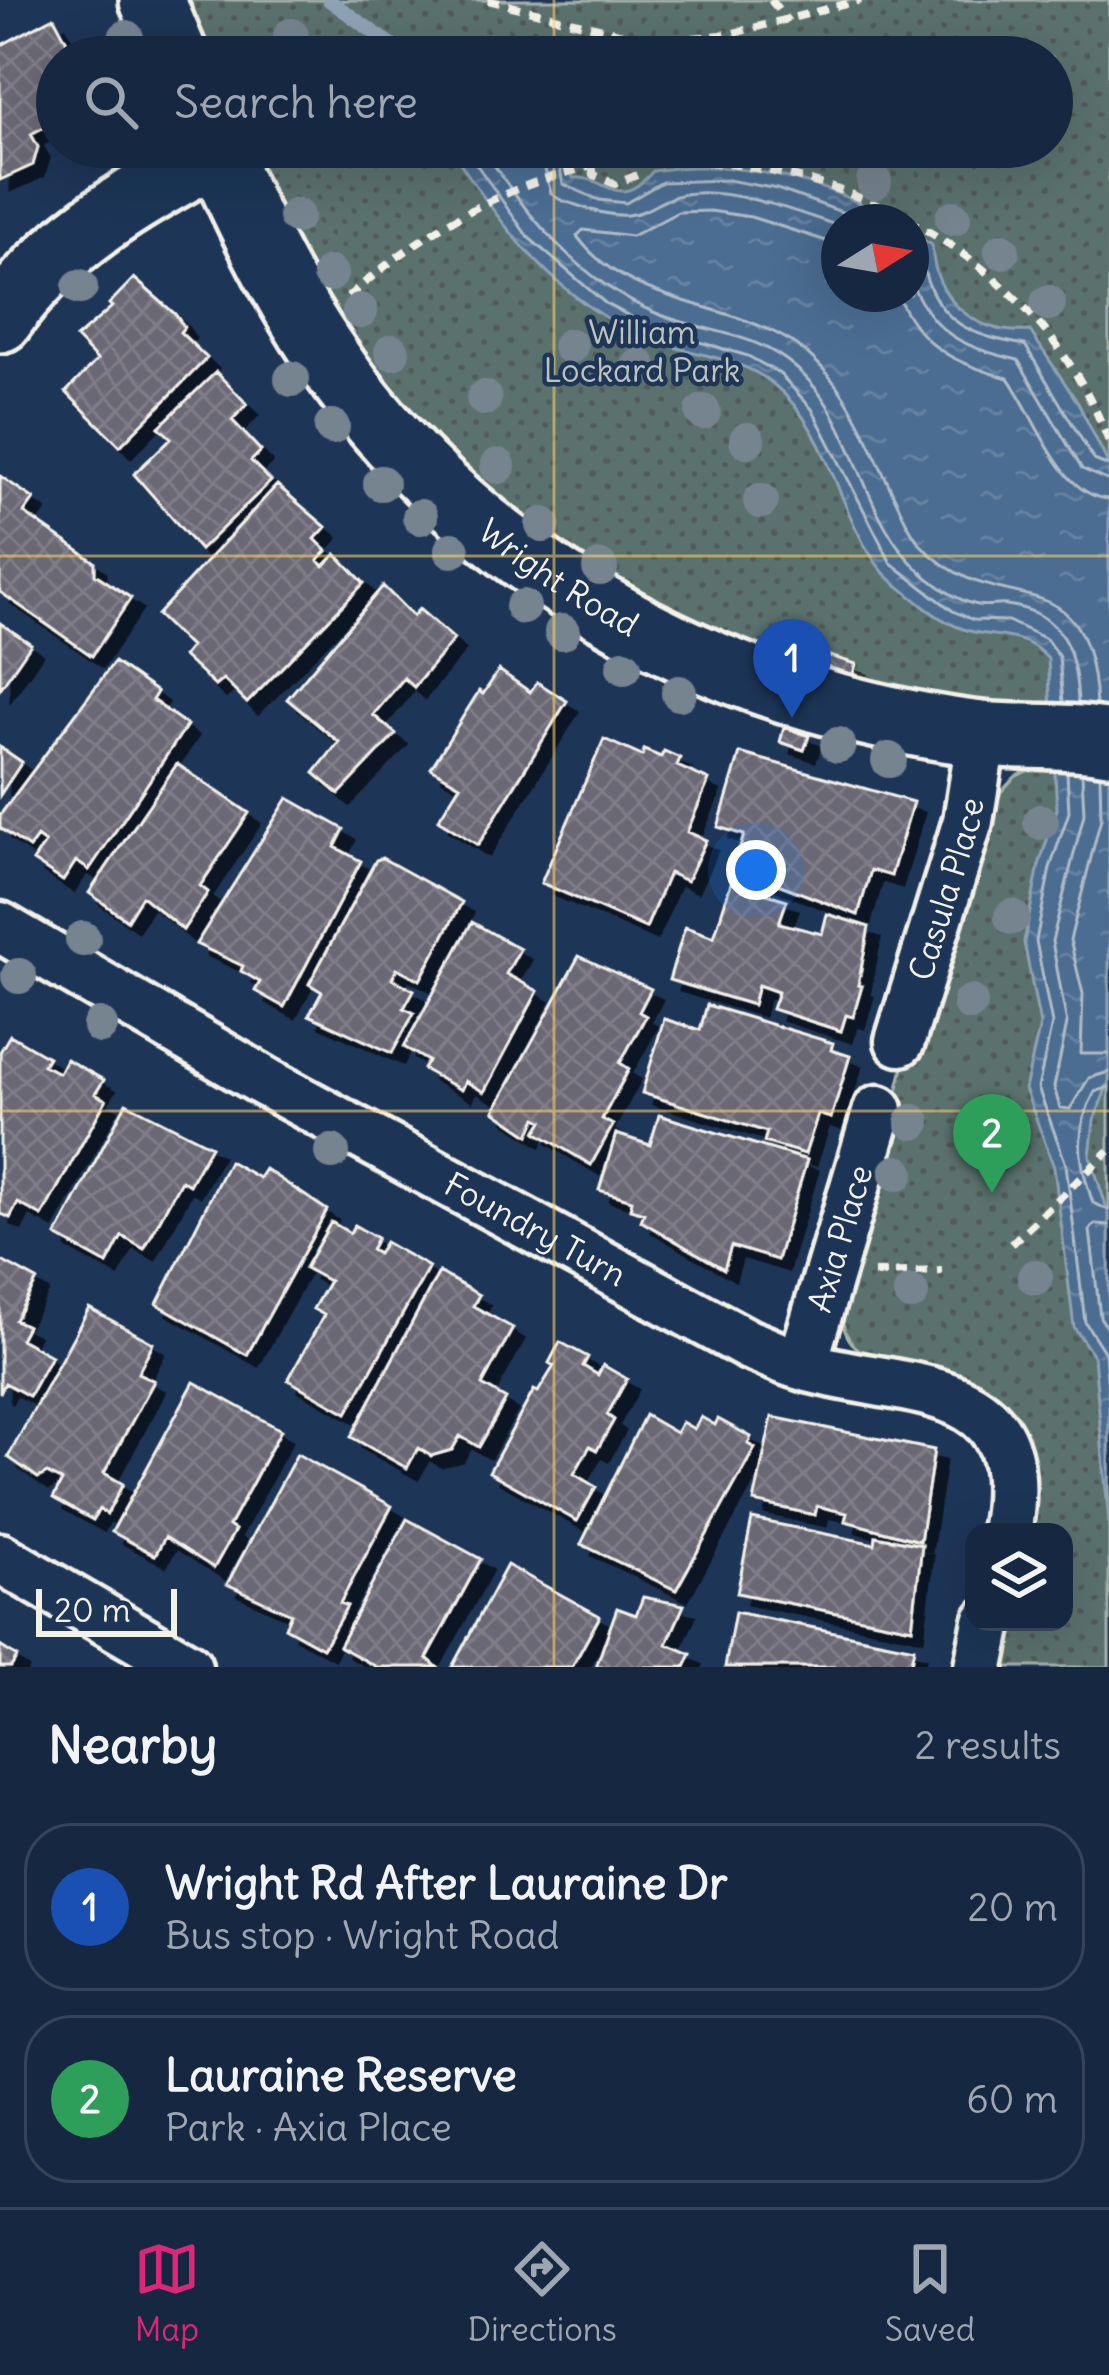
<!DOCTYPE html>
<html lang="en">
<head>
<meta charset="utf-8">
<style>
	:root { --surface:#162841; --page:#23344c; --text:#f1f3f6; --muted:#9ea6b1; --line:#35445a; --accent:#db2777 }
	body { margin:0; font-family:Delius,sans-serif; background:var(--page); color:var(--text) }
	.controls { position:absolute; right:36px; bottom:36px; display:grid; overflow:hidden; border-radius:24px; box-shadow:0 12px 48px #0002 }
	.controls button { width:108px; height:108px; display:grid; place-items:center; padding:0; border:0; border-bottom:3px solid var(--line); background:var(--surface); color:var(--text); font:60px sans-serif }
	.compass { position:absolute; left:821px; top:204px; width:108px; height:108px; border-radius:50%; background:var(--surface); box-shadow:0 12px 48px #0002; rotate:79deg }
	.scale { position:absolute; left:36px; bottom:30px; width:141px; box-sizing:border-box; padding-left:12px; border:6px solid #f4f1e8; border-top:0; font-size:33px; line-height:42px; white-space:nowrap; color:#f4f1e8; -webkit-text-stroke:9px #1d3557; paint-order:stroke }
	.you { position:absolute; left:756px; top:870px; width:42px; height:42px; margin:-30px; border:9px solid #fff; border-radius:50%; background:#1a73e8; box-shadow:0 0 0 18px #1a73e833 }
	.badge { display:grid; place-items:center; width:78px; height:78px; border-radius:50%; background:var(--accent); color:#fff; font-size:39px; font-weight:700 }
	.pin { position:absolute; translate:-50% -99px; filter:drop-shadow(0 3px 6px #0008) }
	.pin::after { content:''; position:absolute; top:63px; width:42px; height:36px; background:inherit; clip-path:polygon(0 0,100% 0,50% 100%) }
	.list { margin:0; padding:0; list-style:none }
	h2 { display:flex; justify-content:space-between; align-items:center; height:156px; margin:0; padding:0 48px; font-size:51px }
	h2 small { font-size:39px; font-weight:400; color:var(--muted) }
	.list li { display:grid; grid-template-columns:78px 1fr auto; gap:36px; align-items:center; box-sizing:border-box; height:168px; margin:0 24px 24px; padding:0 24px; border:3px solid var(--line); border-radius:48px }
	.list b { display:block; font-size:45px; white-space:nowrap }
	.list p { margin:0; font-size:39px; white-space:nowrap; color:var(--muted) }
	.list em { font-size:39px; font-style:normal; color:var(--muted) }
	.icon { flex:none; width:66px; height:66px; fill:none; stroke:currentColor; stroke-width:2; stroke-linecap:round; stroke-linejoin:round }
	.map { position:relative; flex:none; width:1109px; height:1667px; overflow:hidden }
	.search { position:absolute; background:var(--surface); box-shadow:0 12px 48px #0002; left:36px; right:36px; top:36px; height:132px; display:flex; align-items:center; gap:30px; box-sizing:border-box; padding:0 42px; border-radius:66px; color:var(--muted); font-size:45px }
	.sheet { height:540px; background:var(--surface) }
	nav { display:flex; justify-content:space-around; align-items:center; box-sizing:border-box; height:168px; border-top:3px solid var(--line); background:var(--surface); font-size:33px; color:var(--muted) }
	nav a { display:grid; justify-items:center; gap:6px }
	nav .on { color:var(--accent) }
	.map>svg:first-child { display:block }
	.park { fill:url(#park-dots); stroke:#a7b1aa; stroke-width:3; fill-rule:evenodd }
	.water { fill:url(#water-ripples); stroke:#8fa2b4; stroke-width:3 }
	.lines { fill:none; stroke-linecap:round; stroke-linejoin:round }
	.shore { stroke:#b0bcc6; stroke-width:3 }
	.stream { stroke:#8fa2b4; stroke-width:14 }
	.building { fill:url(#building-cross-hatch); stroke:#f4f1e8; stroke-width:3; filter:url(#shadow) }
	.minor-casing { stroke:#f4f1e8; stroke-width:57 }
	.tertiary-casing { stroke:#f4f1e8; stroke-width:72 }
	.path { stroke:#f4f1e8; stroke-width:8; stroke-dasharray:12 9; stroke-linecap:butt }
	.minor { stroke:#1d3557; stroke-width:48 }
	.tertiary { stroke:#1d3557; stroke-width:63 }
	.tree { fill:#76848f }
	.grid { fill:none; stroke:#ffd166; stroke-width:3; stroke-opacity:0.55 }
	.labels { text-anchor:middle; stroke-width:9; stroke-linejoin:round; paint-order:stroke }
	.park-label { font-size:33px; fill:#bec4bd; stroke:#1d3557 }
	.street-label { font-size:33px; fill:#f4f1e8; stroke:#1d3557 }
</style>
</head>
<body>
<div class="map">
<svg width="1109" height="1667" viewBox="0 0 1109 1667">
	<defs>
		<pattern id="park-dots" width="8" height="8" patternUnits="userSpaceOnUse" patternTransform="scale(3)"><rect width="8" height="8" fill="#5a716d"/><path d="M2 2h.1M6 6h.1" fill="none" stroke="#515a58" stroke-width="1.8" stroke-linecap="round"/></pattern>
		<pattern id="water-ripples" width="26" height="14" patternUnits="userSpaceOnUse" patternTransform="scale(3)"><rect width="26" height="14" fill="#4b6d92"/><path d="M2 4q2-2 4 0t4 0M15 11q2-2 4 0t4 0" fill="none" stroke="#6682a1"/></pattern>
		<pattern id="building-cross-hatch" width="8" height="8" patternUnits="userSpaceOnUse" patternTransform="scale(3)"><rect width="8" height="8" fill="#6a6774"/><path d="M0 0l8 8M0 8l8-8" fill="none" stroke="#807d88"/></pattern>
		<filter id="shadow"><feDropShadow dx="11" dy="11" stdDeviation="0" flood-color="#0009"/></filter>
	</defs>
	<rect width="100%" height="100%" fill="#1d3557"/>
	<filter id="ink" filterUnits="userSpaceOnUse"><feTurbulence type="fractalNoise" baseFrequency=".00833" numOctaves="2"/><feDisplacementMap in="SourceGraphic" scale="24" xChannelSelector="R" yChannelSelector="G"/><feConvolveMatrix kernelMatrix="1 2 1 2 8 2 1 2 1" color-interpolation-filters="sRGB"/></filter>
	<g filter="url(#ink)">
		<path class="park" d="M 178,0 L 1109,0 L 1109,700 L 1043,706 L 966,703 L 794,667 L 618,586 L 516,515 L 436,442 L 336,320 L 240,147 L 1052,147 L 1052,57 L 202,57 ZM 839,222 L 911,222 L 911,294 L 839,294 Z
			M 1035,767 L 1109,770 L 1109,1667 L 1003,1667 L 1013,1622 L 1064,1622 L 1064,1532 L 1031,1532 C 1048,1437 1012,1384 918,1363 C 900,1359 868,1359 855,1346 C 845,1337 843,1325 841,1313 L 909,1044 L 1001,792 L 1015,777 Z"/>
		<path class="water" d="M 450,147 L 579,147 L 579,161 L 570,163 L 573,178 C 607,175 617,213 653,171 C 730,158 827,179 893,222 L 839,222 L 839,294 L 911,294 L 914,234 L 932,245 C 934,300 975,335 1030,331 L 1078,403 L 1109,465 L 1109,1081 L 1094,1121 L 1090,1156 L 1109,1215 L 1109,1522 L 1094,1357 L 1074,1327 L 1054,1167 L 1025,1089 L 1040,1025 L 1024,942 L 1039,865 L 1057,809 L 1048,659 C 1026,634 1003,638 974,632 C 953,628 934,615 918,602 C 907,592 892,583 883,572 C 837,517 833,432 772,383 C 738,356 691,355 652,340 C 561,306 500,226 450,147 Z"/>
		<g class="lines">
			<path class="shore" d="M 464,147 L 528,237 L 605,303 L 652,328 L 748,356 L 780,374 L 812,409 L 891,563 L 953,611 L 973,620 L 1008,621 L 1046,639 L 1059,657 L 1063,703
				M 482,147 C 526,215 580,282 658,314 C 701,331 748,332 786,360 C 852,408 856,495 904,554 C 920,574 954,601 978,605 C 988,607 997,604 1006,605 C 1065,612 1076,654 1078,703
				M 550,147 L 544,166 L 551,193 C 561,202 565,201 576,205 C 659,235 642,189 710,193 C 755,196 797,212 839,226
				M 567,147 L 559,164 L 563,184 L 599,200 L 626,203 L 662,182 L 728,180 L 777,189 L 870,222
				M 839,245 L 751,217 L 710,211 L 678,212 L 632,236 L 583,230 L 577,236 C 628,307 727,299 795,344 C 846,379 869,444 894,496 C 902,512 909,532 921,545 C 998,628 1088,547 1096,705
				M 911,246 C 924,254 922,266 927,280 C 944,328 980,337 1025,345 L 1094,460 L 1109,466
				M 911,281 C 932,335 966,348 1018,360 L 1082,469 L 1109,481
				M 897,294 C 919,347 956,364 1008,378 C 1035,415 1060,497 1109,499
				M 1067,772 L 1069,812 L 1050,868 L 1036,941 L 1052,1024 L 1038,1088 L 1066,1164 L 1085,1322 L 1105,1353 L 1109,1401
				M 1082,773 L 1084,814 L 1052,941 L 1067,1024 L 1054,1087 L 1060,1108 L 1070,1109 L 1089,1078 L 1109,1072
				M 1100,776 L 1101,818 L 1070,940 L 1083,994 L 1081,1054 L 1109,1054
				M 1109,1087 L 1095,1092 C 1073,1130 1079,1163 1093,1203 L 1109,1210
				M 1109,1225 L 1095,1224 L 1090,1230 L 1100,1317 L 1109,1331"/>
			<path class="stream" d="M 329,0 L 397,49"/>
		</g>
		<path class="building" d="M 54,17 L 74,55 L 57,57 L 57,120 L 31,134 L 38,147 L 33,165 L 0,180 L 0,46 Z
			M 134,278 L 175,314 L 184,327 L 180,332 L 207,358 L 120,446 L 66,392 L 97,360 L 76,338 L 112,307 L 109,304 Z
			M 216,372 L 247,404 L 232,420 L 261,451 L 251,461 L 271,481 L 200,550 L 134,474 L 171,438 L 159,427 Z
			M 0,476 L 34,499 L 24,513 L 95,562 L 95,574 L 131,598 L 92,656 L 0,592 Z
			M 277,485 L 326,527 L 315,539 L 327,551 L 318,560 L 324,566 L 336,554 L 364,583 L 247,703 L 223,679 L 215,686 L 183,656 L 190,647 L 157,615 Z
			M 383,586 L 413,616 L 419,609 L 454,639 L 414,687 L 404,678 L 373,715 L 396,734 L 339,794 L 314,773 L 339,742 L 287,699 Z
			M 0,623 L 31,644 L 0,689 Z
			M 826,655 L 856,664 L 852,677 L 822,668 Z
			M 114,662 L 157,692 L 152,700 L 187,725 L 89,870 L 76,861 L 63,881 L 33,861 L 45,843 L 37,837 L 29,848 L 0,828 L 0,815 Z
			M 499,670 L 530,692 L 537,682 L 567,701 L 478,845 L 438,820 L 460,785 L 431,768 L 479,691 L 483,694 Z
			M 784,727 L 809,736 L 804,750 L 780,742 Z
			M 604,739 L 642,756 L 644,750 L 661,757 L 664,751 L 680,758 L 677,766 L 709,780 L 687,832 L 706,840 L 687,881 L 669,873 L 646,928 L 541,883 Z
			M 0,747 L 22,762 L 0,795 Z
			M 740,753 L 913,802 L 891,876 L 871,870 L 858,915 L 734,867 L 744,835 L 718,827 Z
			M 177,764 L 249,813 L 200,886 L 208,892 L 183,930 L 142,896 L 127,920 L 89,893 Z
			M 288,798 L 344,829 L 335,847 L 361,861 L 284,1007 L 255,991 L 260,982 L 241,971 L 243,966 L 196,944 Z
			M 382,858 L 462,902 L 420,980 L 397,968 L 392,979 L 414,990 L 404,1008 L 414,1013 L 392,1053 L 309,1015 L 322,992 L 309,984 L 376,860 Z
			M 731,883 L 787,900 L 779,923 L 822,934 L 827,914 L 869,927 L 858,985 L 862,986 L 853,1017 L 846,1015 L 841,1031 L 772,1009 L 778,992 L 758,985 L 753,1005 L 669,980 L 685,927 L 714,937 Z
			M 472,922 L 520,949 L 506,974 L 538,991 L 484,1092 L 465,1081 L 461,1090 L 423,1069 L 428,1061 L 404,1047 Z
			M 579,956 L 651,989 L 639,1012 L 646,1016 L 620,1063 L 629,1069 L 602,1119 L 613,1125 L 591,1165 L 536,1132 L 543,1121 L 537,1118 L 529,1135 L 494,1111 Z
			M 707,1005 L 833,1043 L 831,1050 L 850,1056 L 831,1118 L 818,1114 L 805,1154 L 764,1142 L 767,1132 L 642,1093 L 664,1019 L 700,1030 Z
			M 10,1035 L 48,1057 L 43,1065 L 59,1073 L 66,1059 L 104,1080 L 95,1094 L 106,1100 L 42,1216 L 18,1203 L 10,1218 L 0,1213 L 0,1052 Z
			M 126,1103 L 211,1146 L 189,1185 L 181,1180 L 144,1249 L 122,1236 L 107,1264 L 56,1236 Z
			M 659,1115 L 807,1160 L 777,1260 L 731,1246 L 724,1269 L 641,1221 L 644,1213 L 630,1209 L 632,1200 L 599,1190 L 616,1134 L 650,1145 Z
			M 229,1161 L 259,1178 L 265,1169 L 327,1210 L 247,1355 L 157,1304 Z
			M 331,1222 L 350,1233 L 354,1225 L 377,1238 L 371,1250 L 378,1254 L 385,1242 L 429,1267 L 347,1413 L 288,1380 L 324,1315 L 313,1309 L 329,1281 L 305,1268 Z
			M 0,1260 L 37,1280 L 15,1320 L 27,1326 L 20,1339 L 51,1356 L 29,1396 L 5,1383 L 0,1393 Z
			M 439,1272 L 479,1295 L 473,1306 L 513,1328 L 482,1385 L 506,1399 L 479,1447 L 460,1436 L 452,1450 L 431,1456 L 418,1448 L 407,1468 L 351,1437 Z
			M 89,1308 L 153,1343 L 138,1373 L 154,1381 L 104,1473 L 123,1484 L 107,1514 L 99,1509 L 93,1520 L 53,1498 L 62,1481 L 47,1473 L 38,1478 L 8,1457 Z
			M 560,1342 L 588,1357 L 583,1366 L 598,1375 L 603,1365 L 627,1379 L 607,1415 L 614,1420 L 597,1450 L 590,1446 L 574,1474 L 596,1487 L 577,1521 L 489,1472 L 534,1390 L 538,1392 L 554,1366 L 549,1363 Z
			M 194,1382 L 281,1430 L 229,1526 L 235,1530 L 214,1568 L 165,1537 L 155,1555 L 112,1532 Z
			M 645,1415 L 676,1433 L 682,1422 L 694,1429 L 701,1417 L 715,1425 L 718,1419 L 751,1437 L 748,1444 L 755,1448 L 676,1590 L 581,1544 Z
			M 772,1417 L 934,1450 L 920,1541 L 845,1521 L 847,1513 L 817,1506 L 815,1515 L 754,1502 Z
			M 297,1454 L 392,1506 L 340,1603 L 347,1606 L 323,1648 L 285,1627 L 291,1614 L 227,1584 Z
			M 407,1519 L 481,1559 L 427,1658 L 437,1667 L 377,1667 L 339,1646 Z
			M 752,1519 L 875,1544 L 876,1536 L 922,1545 L 912,1628 L 737,1593 Z
			M 507,1565 L 600,1616 L 572,1667 L 452,1667 Z
			M 643,1597 L 684,1605 L 667,1644 L 691,1654 L 685,1667 L 596,1667 L 617,1608 L 636,1615 Z
			M 735,1612 L 914,1648 L 910,1667 L 725,1667 Z
			M 0,1646 L 17,1657 L 11,1667 L 0,1667 Z"/>
		<g class="lines">
			<defs>
				<g id="minor">
					<path id="s1" d="M 0,927 L 267,1083 L 749,1345 C 766,1351 783,1360 801,1365 C 908,1397 1036,1371 1006,1532"/>
					<path id="s2" d="M 900,1041 L 968,821 L 982,734"/>
					<path id="s3" d="M 802,1365 L 878,1110"/>
					<path d="M 0,1558 L 187,1667"/>
					<path d="M 979,1667 L 988,1622"/>
				</g>
				<g id="tertiary">
					<path d="M 152,0 L 176,57"/>
					<path id="s4" d="M 215,147 C 252,230 292,312 347,385 C 472,551 665,666 866,713 C 904,722 943,730 982,734 C 1025,738 1067,734 1109,742"/>
					<path d="M 0,320 C 55,242 135,196 217,152"/>
				</g>
			</defs>
			<use href="#minor" class="minor-casing"/>
			<use href="#tertiary" class="tertiary-casing"/>
			<path class="path" d="M 488,0 L 654,42 L 730,34 L 861,0
				M 771,0 L 788,22
				M 647,57 L 654,42
				M 588,147 L 594,175 L 615,184 L 637,175 L 642,147
				M 644,160 C 835,154 1038,252 1109,442
				M 348,297 C 421,233 493,189 589,167
				M 1011,1244 L 1109,1151
				M 874,1273 L 942,1271"/>
			<use href="#minor" class="minor"/>
			<use href="#tertiary" class="tertiary"/>
		</g>
		<g class="tree">
			<circle cx="291" cy="36" r="18"/>
			<circle cx="126" cy="38" r="18"/>
			<circle cx="874" cy="182" r="18"/>
			<circle cx="296" cy="216" r="18"/>
			<circle cx="953" cy="218" r="18"/>
			<circle cx="1002" cy="251" r="18"/>
			<circle cx="330" cy="274" r="18"/>
			<circle cx="80" cy="287" r="18"/>
			<circle cx="1048" cy="303" r="18"/>
			<circle cx="360" cy="311" r="18"/>
			<circle cx="570" cy="346" r="18"/>
			<circle cx="392" cy="352" r="18"/>
			<circle cx="639" cy="366" r="18"/>
			<circle cx="292" cy="379" r="18"/>
			<circle cx="484" cy="398" r="18"/>
			<circle cx="703" cy="412" r="18"/>
			<circle cx="332" cy="427" r="18"/>
			<circle cx="747" cy="440" r="18"/>
			<circle cx="498" cy="466" r="18"/>
			<circle cx="381" cy="483" r="18"/>
			<circle cx="761" cy="501" r="18"/>
			<circle cx="420" cy="517" r="18"/>
			<circle cx="543" cy="525" r="18"/>
			<circle cx="452" cy="550" r="18"/>
			<circle cx="600" cy="568" r="18"/>
			<circle cx="523" cy="607" r="18"/>
			<circle cx="562" cy="632" r="18"/>
			<circle cx="624" cy="667" r="18"/>
			<circle cx="679" cy="693" r="18"/>
			<circle cx="838" cy="745" r="18"/>
			<circle cx="889" cy="760" r="18"/>
			<circle cx="1041" cy="822" r="18"/>
			<circle cx="1012" cy="917" r="18"/>
			<circle cx="83" cy="939" r="18"/>
			<circle cx="19" cy="976" r="18"/>
			<circle cx="970" cy="1003" r="18"/>
			<circle cx="100" cy="1026" r="18"/>
			<circle cx="913" cy="1122" r="18"/>
			<circle cx="332" cy="1152" r="18"/>
			<circle cx="897" cy="1173" r="18"/>
			<circle cx="1035" cy="1277" r="18"/>
			<circle cx="911" cy="1293" r="18"/>
		</g>
	</g>
	<path class="grid" d="M 554,0 L 554,57M 554,147 L 554,1667M 0,556 L 1109,556M 0,1111 L 1109,1111"/>
	<g class="labels">
		<g class="park-label">
			<text x="642" y="344">William<tspan x="642" dy="38">Lockard Park</tspan></text>
		</g>
		<g class="street-label">
			<text dy="12" stroke="none"><textPath href="#s4" startOffset="561">Wright Road</textPath></text>
			<text dy="12" stroke="none"><textPath href="#s2" startOffset="159">Casula Place</textPath></text>
			<text dy="12" stroke="none"><textPath href="#s1" startOffset="615">Foundry Turn</textPath></text>
			<text dy="12" stroke="none"><textPath href="#s3" startOffset="132">Axia Place</textPath></text>
		</g>
	</g>
</svg>
<div class="controls">
<button><svg class="icon" aria-label="layers" viewBox="0 0 24 24"><path d="M12 4l9 5-9 5-9-5zM3 14l9 5 9-5"/></svg></button>
</div>
<svg class="compass" viewBox="-18 -18 36 36"><path d="M0-13l5 13h-10z" fill="#e53935"/><path d="M0 13l5-13h-10z" fill="#9ea6b1"/></svg>
<div class="scale">20 m</div>
<div class="you"></div>
<div class="pin badge" style="left:792px;top:718px;background:#1a4fb4">1</div>
<div class="pin badge" style="left:992px;top:1193px;background:#2e9e5b">2</div>
<div class="search"><svg class="icon" aria-label="search" viewBox="0 0 24 24"><circle cx="10" cy="10" r="6"/><path d="M15 15l6 6"/></svg>Search here</div>
</div>
<section class="sheet">
<h2>Nearby<small>2 results</small></h2>
<ul class="list">
<li><span class="badge" style="background:#1a4fb4">1</span><div><b>Wright Rd After Lauraine Dr</b><p>Bus stop · Wright Road</p></div><em>20 m</em></li>
<li><span class="badge" style="background:#2e9e5b">2</span><div><b>Lauraine Reserve</b><p>Park · Axia Place</p></div><em>60 m</em></li>
</ul>
</section>
<nav>
<a class="on"><svg class="icon" aria-label="map" viewBox="0 0 24 24"><path d="M3 6l6-2 6 2 6-2v14l-6 2-6-2-6 2zM9 4v14M15 6v14"/></svg>Map</a>
<a><svg class="icon" aria-label="directions" viewBox="0 0 24 24"><path d="M12 3l9 9-9 9-9-9zM9 14v-3h6M13 9l2 2-2 2"/></svg>Directions</a>
<a><svg class="icon" aria-label="saved" viewBox="0 0 24 24"><path d="M7 4h10v16l-5-4-5 4z"/></svg>Saved</a>
</nav>
</body>
</html>
